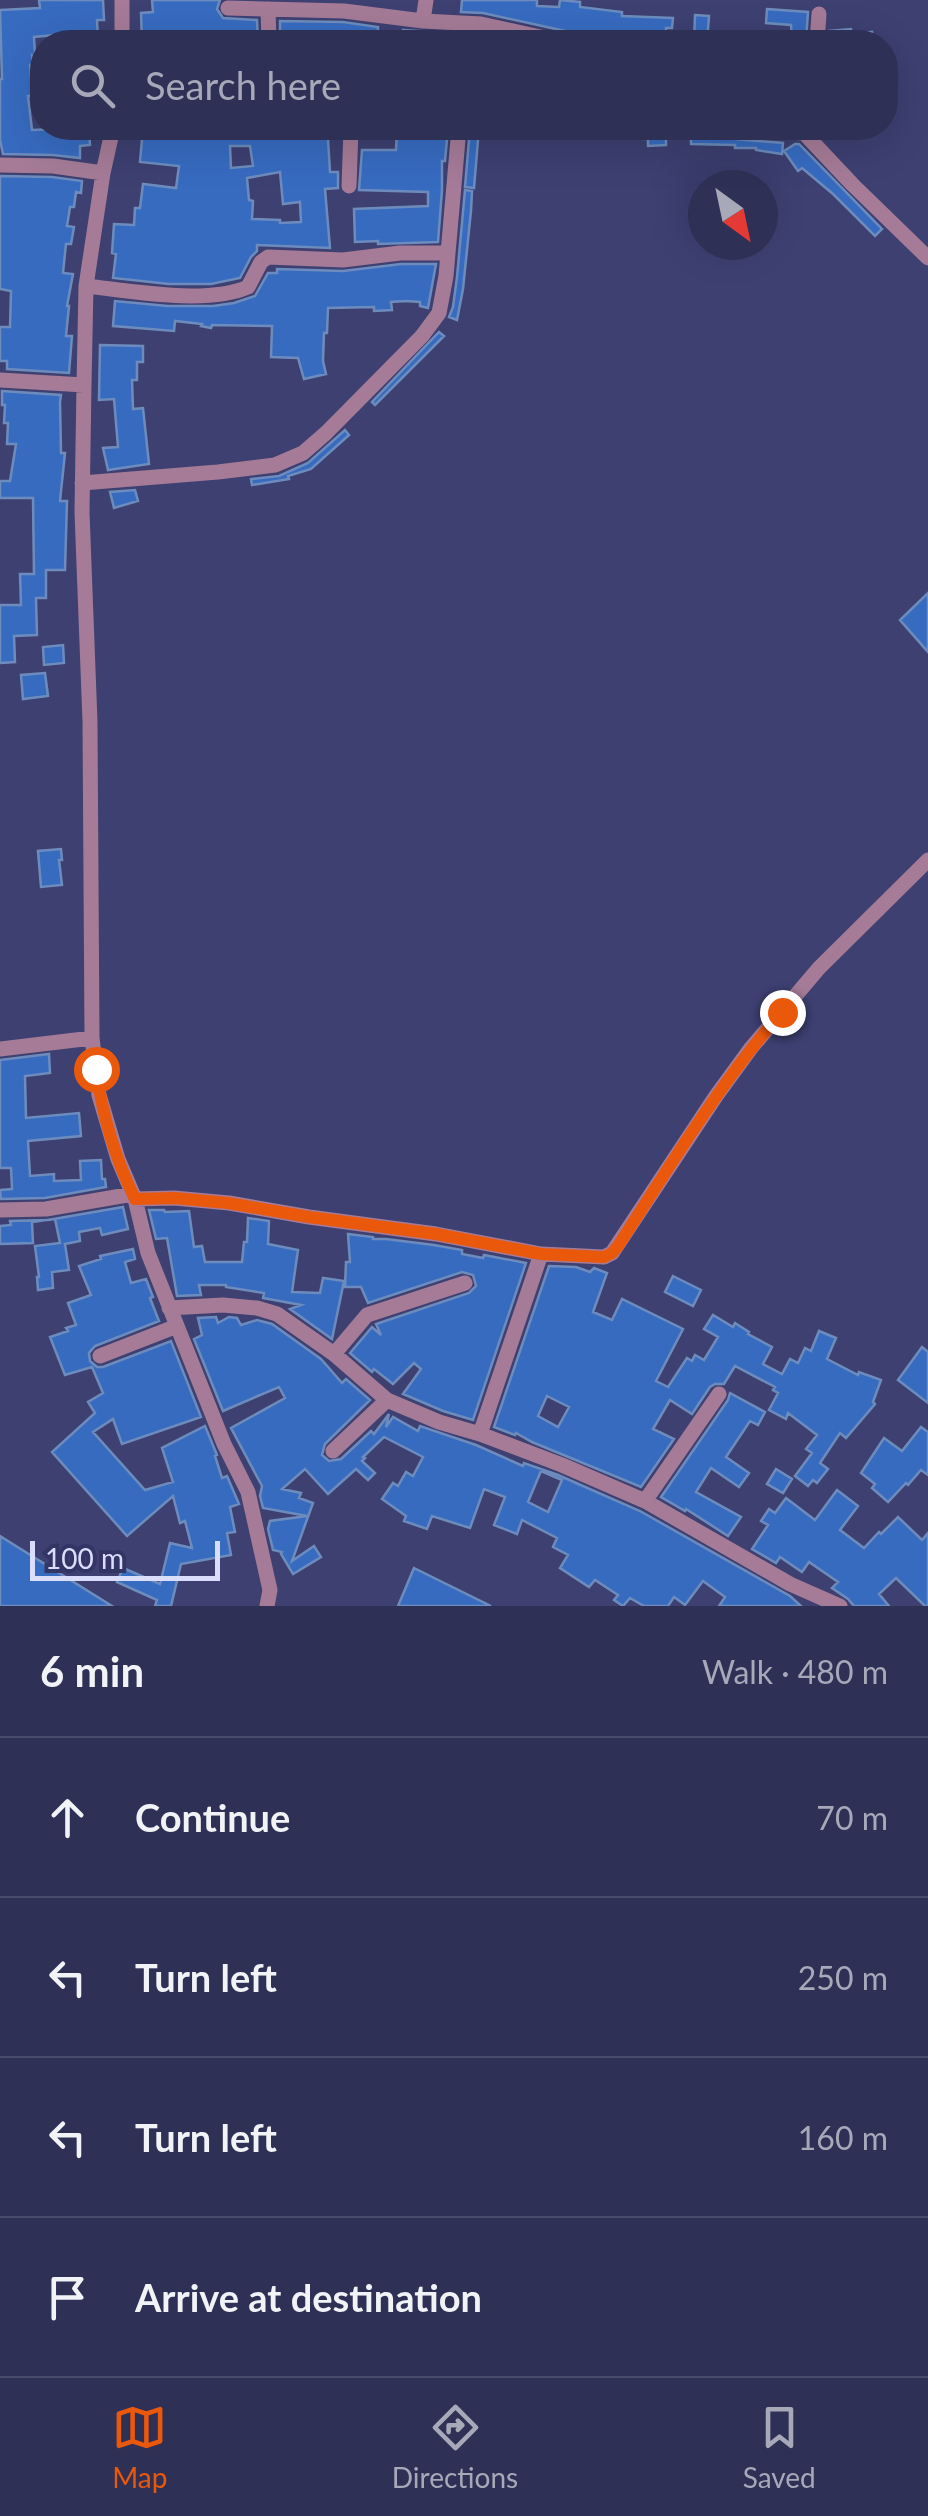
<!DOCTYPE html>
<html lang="en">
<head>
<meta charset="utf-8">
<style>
	:root { --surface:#2e3055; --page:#36385b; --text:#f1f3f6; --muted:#a7a9b9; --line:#494b6c; --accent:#ea580c }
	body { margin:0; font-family:Lato,sans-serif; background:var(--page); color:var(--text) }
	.compass { position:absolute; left:688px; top:170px; width:90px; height:90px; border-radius:50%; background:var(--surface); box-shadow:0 10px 40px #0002; rotate:147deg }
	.scale { position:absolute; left:30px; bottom:25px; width:190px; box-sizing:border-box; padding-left:10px; border:5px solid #dadefc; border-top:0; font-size:28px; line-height:35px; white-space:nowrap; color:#dadefc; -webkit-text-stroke:8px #333565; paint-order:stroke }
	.stop { position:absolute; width:30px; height:30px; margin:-22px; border:8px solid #ea580c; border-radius:50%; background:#fff }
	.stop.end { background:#ea580c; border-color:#fff; box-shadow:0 2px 10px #0008 }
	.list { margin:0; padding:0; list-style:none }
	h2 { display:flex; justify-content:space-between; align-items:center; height:130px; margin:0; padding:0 40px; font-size:42px }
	h2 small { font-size:32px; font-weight:400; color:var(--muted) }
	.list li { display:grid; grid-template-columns:65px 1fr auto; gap:30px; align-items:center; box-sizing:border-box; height:160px; padding:0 40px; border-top:2px solid var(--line) }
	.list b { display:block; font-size:38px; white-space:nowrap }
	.list em { font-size:32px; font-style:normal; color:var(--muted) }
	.icon { flex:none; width:55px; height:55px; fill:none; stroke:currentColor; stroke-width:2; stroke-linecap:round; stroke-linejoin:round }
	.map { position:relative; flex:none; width:928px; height:1606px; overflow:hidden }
	.search { position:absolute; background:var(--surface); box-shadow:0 10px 40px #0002; left:30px; right:30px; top:30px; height:110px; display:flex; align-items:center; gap:25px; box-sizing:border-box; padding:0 35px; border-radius:40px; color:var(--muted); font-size:38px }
	.sheet { height:770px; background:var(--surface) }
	nav { display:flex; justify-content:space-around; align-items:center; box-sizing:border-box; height:140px; border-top:2px solid var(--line); background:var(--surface); font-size:28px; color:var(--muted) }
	nav a { display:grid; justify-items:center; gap:5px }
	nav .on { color:var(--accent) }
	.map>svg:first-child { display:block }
	.building { fill:#376bc0; stroke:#6d8cbd; stroke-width:2.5; fill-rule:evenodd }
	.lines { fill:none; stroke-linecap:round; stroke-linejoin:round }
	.minor { stroke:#a57b97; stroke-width:15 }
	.route { stroke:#ea580c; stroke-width:12 }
</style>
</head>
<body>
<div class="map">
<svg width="928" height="1606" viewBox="0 0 928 1606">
	<rect width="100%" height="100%" fill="#3d4071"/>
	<path class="building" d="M 39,0 L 103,0 L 104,20 L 97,20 L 98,39 L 66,40 L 65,34 L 34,37 L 35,55 L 32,55 L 33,65 L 30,65 L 32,85 L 42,85 L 42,96 L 28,96 L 32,130 L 79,128 L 79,131 L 89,131 L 90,145 L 80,146 L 80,158 L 53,155 L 3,154 L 0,140 L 0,79 L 2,79 L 0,10 L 40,8 Z
		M 152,0 L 220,0 L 217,9 L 223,18 L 257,20 L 258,41 L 250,41 L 250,33 L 227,35 L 228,40 L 211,41 L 211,35 L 187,38 L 187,42 L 142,42 L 141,13 L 153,12 Z
		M 462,0 L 537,0 L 537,6 L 559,7 L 560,0 L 580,2 L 580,7 L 622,12 L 622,16 L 673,18 L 672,28 L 666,28 L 666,42 L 582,42 L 582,40 L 574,39 L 565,31 L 483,13 L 461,12 Z
		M 767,9 L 808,12 L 806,42 L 792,42 L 791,25 L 766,23 Z
		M 695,15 L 709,16 L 707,42 L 694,42 Z
		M 280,21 L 343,22 L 378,27 L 377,42 L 280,42 Z
		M 851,29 L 852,35 L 872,32 L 874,42 L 828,42 L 829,31 Z
		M 403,30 L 480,35 L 513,42 L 402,42 Z
		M 143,128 L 259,128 L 259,137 L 280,134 L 280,128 L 340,128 L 339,138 L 328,139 L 330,172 L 338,172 L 338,188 L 325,189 L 330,248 L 257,245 L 257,251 L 251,257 L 240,278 L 211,284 L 169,284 L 113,278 L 116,254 L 112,253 L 114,224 L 134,225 L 135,208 L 140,208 L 143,184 L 176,188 L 179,166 L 140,162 ZM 230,146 L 250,146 L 253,166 L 231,168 ZM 280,172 L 283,204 L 300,202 L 301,222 L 280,223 L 280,220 L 252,219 L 253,201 L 249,200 L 247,178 Z
		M 397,128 L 448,128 L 445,161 L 442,161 L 442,190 L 438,242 L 378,244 L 378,241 L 355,242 L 354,209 L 428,206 L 428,192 L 359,190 L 362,150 L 396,150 Z
		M 470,128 L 479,128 L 474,188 L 465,187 Z
		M 614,128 L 669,128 L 669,138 L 666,138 L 666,145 L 648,146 L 648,139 L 614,138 Z
		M 691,130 L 725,131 L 729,137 L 735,139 L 783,143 L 782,154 L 756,150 L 756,148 L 735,148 L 735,145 L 691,144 Z
		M 795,144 L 799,144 L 882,229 L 875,236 L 833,194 L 802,168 L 798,171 L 784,151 Z
		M 0,176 L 52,177 L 82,181 L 81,193 L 76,192 L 74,207 L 70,207 L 67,226 L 74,227 L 71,244 L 66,244 L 63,273 L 73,274 L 67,306 L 69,306 L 66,336 L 72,336 L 69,373 L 7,369 L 7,361 L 0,361 L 0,327 L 10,327 L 11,291 L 0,289 Z
		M 465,190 L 472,191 L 471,211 L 463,289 L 457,320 L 449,317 L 453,307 L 457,277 Z
		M 401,264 L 436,264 L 428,308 L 420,306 L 420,302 L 406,301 L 391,302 L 392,310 L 374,311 L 374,307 L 328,308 L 327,333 L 324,333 L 323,361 L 326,374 L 304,379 L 298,358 L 271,357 L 272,326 L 212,325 L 211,328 L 201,326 L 202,324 L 175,321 L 174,331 L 113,326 L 115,301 L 168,306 L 213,306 L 234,303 L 255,296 L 268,273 L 277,273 L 277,269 L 343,271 Z
		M 439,332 L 444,336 L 375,405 L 372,402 Z
		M 100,345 L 143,346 L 143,362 L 137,362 L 137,380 L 132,380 L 133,409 L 143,408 L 149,464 L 108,470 L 103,448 L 118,447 L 114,399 L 99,400 Z
		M 2,391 L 61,395 L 60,402 L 61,453 L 65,453 L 60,501 L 67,501 L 65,570 L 46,570 L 46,598 L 36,598 L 37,635 L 14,636 L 15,662 L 0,663 L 0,605 L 21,605 L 20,574 L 34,574 L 33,498 L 0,498 L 0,481 L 10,481 L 16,444 L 7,444 L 8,423 L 4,423 L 5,405 L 2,405 Z
		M 345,430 L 349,435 L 311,469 L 288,476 L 289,479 L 252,485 L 251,479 L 279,476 L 308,463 Z
		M 135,490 L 138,501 L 114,508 L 110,492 Z
		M 928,593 L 928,652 L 900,620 Z
		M 63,645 L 64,663 L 44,665 L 43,647 Z
		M 45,673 L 48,696 L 23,699 L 21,675 Z
		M 61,849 L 62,860 L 59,860 L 62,885 L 41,887 L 38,851 Z
		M 49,1054 L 50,1073 L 25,1076 L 26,1118 L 79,1113 L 81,1136 L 28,1141 L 30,1176 L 54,1174 L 54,1181 L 81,1180 L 80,1161 L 101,1160 L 102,1179 L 105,1179 L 106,1187 L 45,1198 L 1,1199 L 0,1190 L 12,1189 L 11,1168 L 0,1168 L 0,1060 Z
		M 123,1207 L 128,1229 L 102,1235 L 100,1228 L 79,1232 L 80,1241 L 65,1244 L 69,1270 L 52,1272 L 53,1288 L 38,1290 L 37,1277 L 39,1277 L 35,1246 L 60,1243 L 55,1219 L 32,1222 L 33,1243 L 0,1244 L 0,1226 L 11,1225 L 10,1221 L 48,1220 Z
		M 149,1210 L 164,1210 L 165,1212 L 189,1211 L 194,1247 L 202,1246 L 205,1262 L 242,1262 L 244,1242 L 247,1242 L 248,1218 L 269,1221 L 268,1244 L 298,1250 L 292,1292 L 320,1293 L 323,1278 L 344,1281 L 332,1339 L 290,1309 L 301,1305 L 263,1298 L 264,1293 L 226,1287 L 226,1285 L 199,1285 L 201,1295 L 177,1296 L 167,1238 L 156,1239 Z
		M 348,1234 L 373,1237 L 373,1239 L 386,1239 L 434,1245 L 462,1250 L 462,1254 L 483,1258 L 484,1255 L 526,1263 L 473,1420 L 443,1411 L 403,1394 L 421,1369 L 414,1363 L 393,1384 L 374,1369 L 372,1372 L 350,1353 L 372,1327 L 381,1335 L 376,1324 L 469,1293 L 476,1286 L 473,1275 L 462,1272 L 368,1303 L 361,1287 L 345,1287 L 346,1262 L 350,1262 Z
		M 133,1249 L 135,1259 L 125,1262 L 131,1283 L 146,1279 L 153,1297 L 150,1298 L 159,1321 L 95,1346 L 89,1353 L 90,1361 L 97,1367 L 103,1367 L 171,1341 L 201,1417 L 122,1444 L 113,1419 L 93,1432 L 145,1490 L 173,1482 L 162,1448 L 205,1426 L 217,1455 L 215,1456 L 222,1478 L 227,1476 L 239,1504 L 230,1507 L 235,1532 L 227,1533 L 231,1555 L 181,1564 L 171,1606 L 155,1606 L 157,1600 L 117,1582 L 123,1568 L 160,1584 L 170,1543 L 192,1548 L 185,1521 L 180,1523 L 173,1496 L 127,1536 L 52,1452 L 95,1413 L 88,1402 L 103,1393 L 92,1367 L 65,1375 L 50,1337 L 68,1331 L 66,1328 L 76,1325 L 68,1303 L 91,1295 L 79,1266 L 101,1259 L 100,1256 Z
		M 549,1266 L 576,1267 L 590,1272 L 594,1268 L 607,1273 L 593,1312 L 612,1320 L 622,1299 L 683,1329 L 656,1381 L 668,1387 L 687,1358 L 692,1361 L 695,1355 L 704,1360 L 718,1337 L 704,1329 L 713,1315 L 733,1327 L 735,1323 L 749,1332 L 748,1334 L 772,1347 L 763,1364 L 782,1374 L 790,1359 L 798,1363 L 805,1348 L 811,1351 L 819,1331 L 836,1338 L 827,1359 L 858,1375 L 859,1372 L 881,1380 L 873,1402 L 875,1404 L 846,1438 L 840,1433 L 820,1463 L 828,1469 L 817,1483 L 813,1480 L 808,1486 L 795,1476 L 812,1453 L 806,1449 L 817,1435 L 788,1413 L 786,1419 L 769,1410 L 778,1393 L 773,1390 L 775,1387 L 735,1366 L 724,1384 L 715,1384 L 710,1387 L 692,1414 L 670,1400 L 653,1429 L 674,1439 L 641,1487 L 532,1442 L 516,1433 L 515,1435 L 494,1427 ZM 547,1396 L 569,1407 L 558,1427 L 538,1416 Z
		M 673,1276 L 701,1290 L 693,1306 L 665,1292 Z
		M 216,1317 L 218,1323 L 229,1317 L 237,1318 L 241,1325 L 257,1320 L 272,1324 L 321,1359 L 342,1383 L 346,1379 L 370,1400 L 325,1444 L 322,1455 L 329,1461 L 341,1459 L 371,1431 L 374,1434 L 389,1414 L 386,1427 L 393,1417 L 418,1431 L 420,1426 L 476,1445 L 523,1466 L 524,1463 L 558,1475 L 640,1511 L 790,1596 L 801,1606 L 719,1606 L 725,1597 L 703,1581 L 685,1605 L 674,1597 L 668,1606 L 644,1606 L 630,1598 L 623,1606 L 614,1600 L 618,1595 L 595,1580 L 589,1587 L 560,1568 L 568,1555 L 553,1547 L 557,1538 L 522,1520 L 517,1534 L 494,1525 L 505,1497 L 484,1489 L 470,1528 L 432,1516 L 427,1529 L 404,1521 L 406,1516 L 382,1499 L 393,1483 L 398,1486 L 406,1472 L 413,1476 L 423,1457 L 384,1437 L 363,1457 L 365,1458 L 362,1461 L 375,1473 L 368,1480 L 356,1469 L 328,1494 L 305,1469 L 282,1489 L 301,1493 L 299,1498 L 313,1503 L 292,1561 L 314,1546 L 321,1557 L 293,1574 L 281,1554 L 282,1552 L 273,1550 L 268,1529 L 270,1521 L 307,1516 L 263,1508 L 260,1496 L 262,1486 L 231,1428 L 285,1398 L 279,1387 L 223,1411 L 194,1339 L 202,1335 L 198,1318 ZM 541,1471 L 562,1480 L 548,1512 L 528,1502 Z
		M 922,1347 L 928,1352 L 928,1403 L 898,1380 Z
		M 730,1393 L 765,1412 L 758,1425 L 750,1421 L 726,1457 L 749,1473 L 739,1487 L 711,1468 L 696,1492 L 741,1517 L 728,1536 L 686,1509 L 685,1511 L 661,1497 L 728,1400 Z
		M 921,1427 L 928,1432 L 928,1475 L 921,1470 L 908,1485 L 906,1483 L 888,1502 L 872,1488 L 875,1484 L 861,1473 L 884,1438 L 902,1451 Z
		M 776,1469 L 792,1479 L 783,1493 L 767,1484 Z
		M 837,1490 L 858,1506 L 840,1530 L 864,1548 L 879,1532 L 881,1534 L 898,1517 L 922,1540 L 928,1533 L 928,1606 L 925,1606 L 896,1578 L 879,1594 L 889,1606 L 854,1606 L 848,1599 L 832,1588 L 838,1582 L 809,1562 L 802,1572 L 780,1557 L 776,1563 L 752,1549 L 768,1525 L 761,1521 L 769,1509 L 775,1513 L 786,1498 L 815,1520 Z
		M 0,1536 L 112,1606 L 0,1606 Z
		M 414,1568 L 491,1606 L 398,1606 Z"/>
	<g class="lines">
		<path class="minor" d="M 122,0 L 122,42
			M 228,8 L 344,11 L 423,21 L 481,24 L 563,42
			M 268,9 L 269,42
			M 423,21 L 426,0
			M 817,42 L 819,14
			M 113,128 L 103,173 L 86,286 L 84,385 L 82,512 L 90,722 L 92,1038 L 99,1095 L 118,1159 L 135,1199 L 148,1253 L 224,1444 L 248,1492 L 270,1590 L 267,1606
			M 736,128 L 804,133 L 819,128
			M 804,133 L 852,184 L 928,258
			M 0,165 L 53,166 L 103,173
			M 349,186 L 351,128
			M 86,286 C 131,291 207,305 248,287 L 261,262 L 268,257 L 343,260 L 400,253 L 448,253
			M 0,380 L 84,385
			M 82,483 L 218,472 L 275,465 L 303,453 L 326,433 L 422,336 L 439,313 L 446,276 L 459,128
			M 0,1049 L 92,1038
			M 135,1199 L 174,1198 L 229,1203 L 309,1217 L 436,1234 L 541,1254 L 604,1257 L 612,1253 L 716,1096 L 751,1048 L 819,968 L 928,860
			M 0,1210 L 46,1209 L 133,1194
			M 169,1308 L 223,1305 L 257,1308 L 277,1314 L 334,1354 L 387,1400 L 439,1422 L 480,1434 L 562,1465 L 645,1501 L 790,1584 L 840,1606
			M 334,1354 L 367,1315 L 465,1283
			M 100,1356 L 177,1326
			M 480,1434 L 541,1254
			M 333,1451 L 387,1400
			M 645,1501 L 719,1394"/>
	</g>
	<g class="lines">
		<path class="route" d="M 96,1069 C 102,1114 115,1158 135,1199 L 174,1198 L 228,1203 L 309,1217 L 436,1234 L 541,1254 L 604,1257 L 612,1253 L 618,1246 C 670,1166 719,1084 782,1012"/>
	</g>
</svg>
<svg class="compass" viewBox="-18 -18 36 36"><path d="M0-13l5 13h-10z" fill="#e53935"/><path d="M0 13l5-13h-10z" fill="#a7a9b9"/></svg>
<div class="scale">100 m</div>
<div class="stop" style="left:96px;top:1069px"></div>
<div class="stop end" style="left:782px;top:1012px"></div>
<div class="search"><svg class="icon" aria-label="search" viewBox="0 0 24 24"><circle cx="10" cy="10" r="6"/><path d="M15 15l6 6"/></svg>Search here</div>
</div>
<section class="sheet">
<h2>6 min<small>Walk · 480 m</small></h2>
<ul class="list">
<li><svg class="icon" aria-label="ahead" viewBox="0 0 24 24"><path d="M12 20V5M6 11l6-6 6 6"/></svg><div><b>Continue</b></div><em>70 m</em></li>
<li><svg class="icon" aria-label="left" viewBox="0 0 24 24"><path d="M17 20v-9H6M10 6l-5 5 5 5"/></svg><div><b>Turn left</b></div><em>250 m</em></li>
<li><svg class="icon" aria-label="left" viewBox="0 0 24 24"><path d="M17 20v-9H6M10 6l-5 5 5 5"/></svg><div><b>Turn left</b></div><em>160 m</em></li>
<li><svg class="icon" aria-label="arrive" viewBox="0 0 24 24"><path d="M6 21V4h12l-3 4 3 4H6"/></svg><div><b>Arrive at destination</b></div></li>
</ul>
</section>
<nav>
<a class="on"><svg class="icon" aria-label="map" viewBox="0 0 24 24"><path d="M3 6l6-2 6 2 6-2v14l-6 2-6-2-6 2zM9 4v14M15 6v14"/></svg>Map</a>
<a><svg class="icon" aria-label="directions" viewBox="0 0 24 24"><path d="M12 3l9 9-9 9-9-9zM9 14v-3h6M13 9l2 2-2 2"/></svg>Directions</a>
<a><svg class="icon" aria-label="saved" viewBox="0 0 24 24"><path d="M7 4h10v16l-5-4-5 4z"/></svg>Saved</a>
</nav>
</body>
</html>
